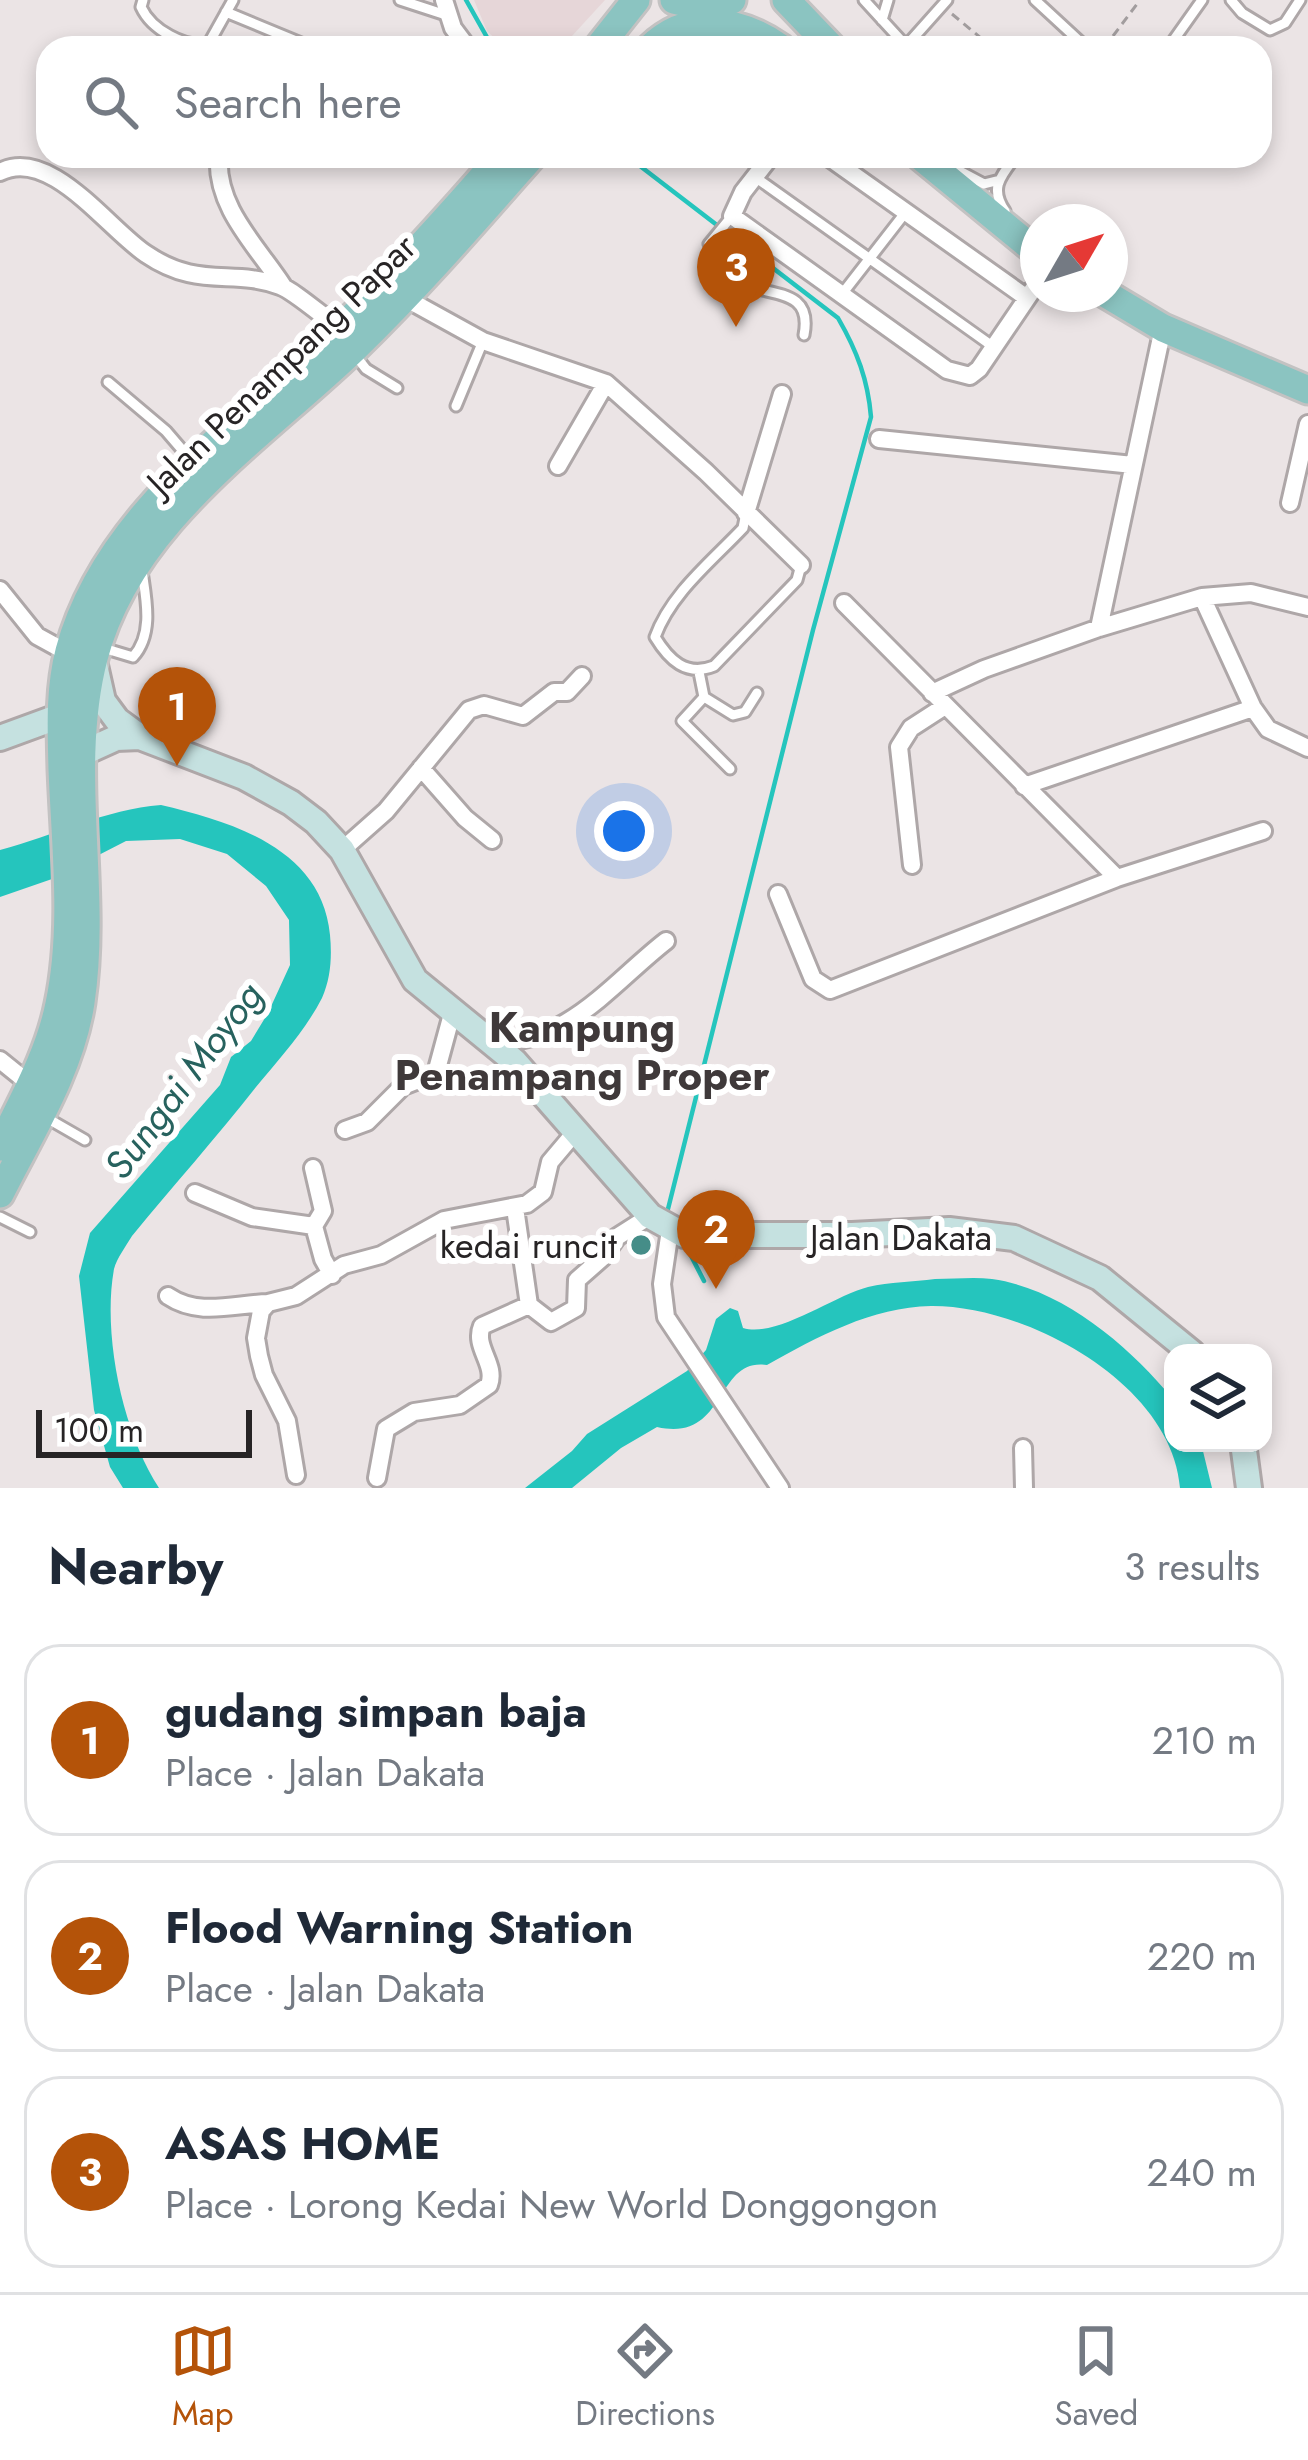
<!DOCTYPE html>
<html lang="en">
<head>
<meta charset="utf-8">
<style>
	:root { --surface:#fff; --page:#f2f2f3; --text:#1f2937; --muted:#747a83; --line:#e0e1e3; --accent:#b45309 }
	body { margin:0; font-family:Jost,sans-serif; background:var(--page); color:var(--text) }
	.controls { position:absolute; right:36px; bottom:36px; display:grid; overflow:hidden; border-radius:24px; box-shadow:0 6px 18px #0003 }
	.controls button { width:108px; height:108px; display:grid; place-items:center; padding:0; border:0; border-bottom:3px solid var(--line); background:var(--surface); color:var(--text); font:60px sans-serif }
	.compass { position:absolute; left:1020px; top:204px; width:108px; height:108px; border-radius:50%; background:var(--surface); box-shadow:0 6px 18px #0003; rotate:51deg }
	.scale { position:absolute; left:36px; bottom:30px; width:216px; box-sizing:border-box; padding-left:12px; border:6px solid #272425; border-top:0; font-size:33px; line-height:42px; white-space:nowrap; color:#272425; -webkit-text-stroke:9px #fff; paint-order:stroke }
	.you { position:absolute; left:624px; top:831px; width:42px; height:42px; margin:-30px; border:9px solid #fff; border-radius:50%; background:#1a73e8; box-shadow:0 0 0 18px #1a73e833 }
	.badge { display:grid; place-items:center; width:78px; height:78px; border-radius:50%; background:var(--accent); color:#fff; font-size:39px; font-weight:700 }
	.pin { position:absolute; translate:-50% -99px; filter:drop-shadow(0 3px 6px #0008) }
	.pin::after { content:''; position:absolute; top:63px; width:42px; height:36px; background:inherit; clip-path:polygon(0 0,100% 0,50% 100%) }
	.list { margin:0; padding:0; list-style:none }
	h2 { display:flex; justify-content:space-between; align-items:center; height:156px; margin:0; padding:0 48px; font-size:51px }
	h2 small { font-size:39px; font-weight:400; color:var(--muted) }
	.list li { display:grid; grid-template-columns:78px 1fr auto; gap:36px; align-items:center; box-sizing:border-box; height:192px; margin:0 24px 24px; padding:0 24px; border:3px solid var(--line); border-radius:36px }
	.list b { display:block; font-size:45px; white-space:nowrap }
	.list p { margin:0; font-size:39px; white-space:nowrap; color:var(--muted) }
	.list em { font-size:39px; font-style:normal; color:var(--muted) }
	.icon { flex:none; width:66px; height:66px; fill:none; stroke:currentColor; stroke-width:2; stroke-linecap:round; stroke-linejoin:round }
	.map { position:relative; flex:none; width:1308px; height:1488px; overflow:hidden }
	.search { position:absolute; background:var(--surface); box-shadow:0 6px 18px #0003; left:36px; right:36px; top:36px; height:132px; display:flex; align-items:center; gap:30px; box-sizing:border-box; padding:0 42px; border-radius:36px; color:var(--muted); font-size:45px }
	.sheet { height:804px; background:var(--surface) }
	nav { display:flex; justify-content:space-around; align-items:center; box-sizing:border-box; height:168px; border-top:3px solid var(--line); background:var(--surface); font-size:33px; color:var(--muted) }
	nav a { display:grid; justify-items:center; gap:6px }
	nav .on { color:var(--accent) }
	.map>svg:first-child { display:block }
	.built { fill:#e6d6d8 }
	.water { fill:#25c5bd }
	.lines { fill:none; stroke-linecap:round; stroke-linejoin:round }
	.stream { stroke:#25c5bd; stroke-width:4.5 }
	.lane-casing { stroke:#aea7a8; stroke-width:15 }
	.street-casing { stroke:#aea7a8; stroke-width:22 }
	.secondary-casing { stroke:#aea7a8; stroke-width:30 }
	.primary-casing { stroke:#c3c2c2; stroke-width:33 }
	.path { stroke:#a29d9e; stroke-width:3; stroke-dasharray:9 6; stroke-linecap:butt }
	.lane { stroke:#fff; stroke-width:9 }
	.street { stroke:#fff; stroke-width:16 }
	.secondary { stroke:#c5e1e0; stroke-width:24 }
	.primary { stroke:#8bc4c1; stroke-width:27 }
	.poi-dot { fill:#458d88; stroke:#fff; stroke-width:4.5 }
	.labels { text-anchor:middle; stroke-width:12; stroke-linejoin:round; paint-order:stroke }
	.street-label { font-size:36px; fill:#272425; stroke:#fff }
	.poi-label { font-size:36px; fill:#272425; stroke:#fff; text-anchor:end }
	.water-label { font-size:39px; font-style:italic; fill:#27625e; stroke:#fff }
	.quarter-label { font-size:42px; font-weight:bold; fill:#3f393a; stroke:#fff }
</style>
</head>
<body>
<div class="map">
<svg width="1308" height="1488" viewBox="0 0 1308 1488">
	<rect width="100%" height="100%" fill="#ebe4e5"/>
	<path class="built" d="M 474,0 L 605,0 L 561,48 L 505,48 L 487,31 Z"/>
	<path class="water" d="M 161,805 C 233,822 322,849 330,935 C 332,956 331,978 322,998 C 305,1031 279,1059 256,1087 C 216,1138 173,1186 132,1236 C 126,1246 117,1258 114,1269 C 102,1335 123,1433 159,1488 L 123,1488 L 110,1467 L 94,1410 L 79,1276 L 90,1233 L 220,1085 L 231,1057 L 251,1041 L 268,1013 L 290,965 L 289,920 L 266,886 L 227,854 L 180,839 L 126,841 L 52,879 L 0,897 L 0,850 C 53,836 106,809 161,805 Z
		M 935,1279 C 954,1279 974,1277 992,1279 C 1063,1289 1129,1346 1173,1399 L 1173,1443 L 1201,1443 L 1212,1488 L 1180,1488 C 1172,1383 1025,1305 931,1306 C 872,1307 817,1337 767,1365 C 714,1357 728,1443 657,1427 L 621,1448 L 572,1488 L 525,1488 L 572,1451 L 587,1434 L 687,1371 L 706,1350 L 716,1319 L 730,1308 L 738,1311 L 743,1328 C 777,1338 833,1296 868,1287 C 890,1282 913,1282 935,1279 Z"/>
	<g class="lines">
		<path class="stream" d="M 466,0 L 493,48
			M 627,156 L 838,318 C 857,351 868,380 871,417 L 813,630 L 668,1209
			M 687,1248 L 704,1281"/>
		<defs>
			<path id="lane" d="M 143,0 L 141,7 C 151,29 185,49 209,43 L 233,0
				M 400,0 L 446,15
				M 864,0 L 908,48
				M 1035,0 L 1087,48
				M 1231,0 L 1242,13 L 1270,30 L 1285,23 L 1300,0
				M 226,12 L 313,48
				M 882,20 L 888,0
				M 906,46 L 947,0
				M 1168,48 L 1202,0
				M 952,167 L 984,184 L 996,181
				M 755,177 L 995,348
				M 1005,211 C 989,188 1001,176 1016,156
				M 732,216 L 709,244 C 713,252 717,265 722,271 C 751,303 815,278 804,335
				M 842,294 L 905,213
				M 355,355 L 366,369 L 397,388
				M 108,382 L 166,431 L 190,459
				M 456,406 L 483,341
				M 746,513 L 743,528 C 712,561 671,593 655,637 C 669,660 686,677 714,666 L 797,580 L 801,565
				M 103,648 L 133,657 C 154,634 146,599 142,571
				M 699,672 L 704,697 L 682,721 L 730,769
				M 704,697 L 733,715 L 745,712 L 757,693
				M 45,1117 L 85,1140
				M 0,1217 L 30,1232"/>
			<path id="street" d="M 444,0 L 453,28 L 468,48
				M 219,156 C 215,207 257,246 283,286
				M 771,156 L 743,192 L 732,216 L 947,370 L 970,376 L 979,369 L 1038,282
				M 827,156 L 1027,298
				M 0,172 C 50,146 108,229 146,254 C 199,290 232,268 280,286 C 293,290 326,319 341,329
				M 405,298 L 483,341 L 606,383 L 706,472 L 801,565
				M 879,439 L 1133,465
				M 558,466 L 606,383
				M 1290,503 L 1308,424
				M 746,513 L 782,394
				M 0,590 L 37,636 L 68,653
				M 1202,597 L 1251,593 L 1308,607
				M 844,603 L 1117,878
				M 1099,628 L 1163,328
				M 932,693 L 984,669 L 1099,628 L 1202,597 L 1253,708 L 1024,786
				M 1253,708 L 1268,729 L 1308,748
				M 421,768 L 465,818 L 492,840
				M 342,850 L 386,811 L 469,710 L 484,705 L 523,716 L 554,692 L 567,692 L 582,676
				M 912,865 L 899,747 L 911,728 L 945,706
				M 778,894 L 813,979 L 830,990 L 1117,878 L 1263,831
				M 490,1041 C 565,1048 613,982 666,941
				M 0,1060 L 31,1085
				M 345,1130 L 367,1122 L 403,1086 L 436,1073 L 452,1014
				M 313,1168 L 323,1211 L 314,1226
				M 195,1193 L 252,1217 L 314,1226 L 323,1259 L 332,1275
				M 515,1208 L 529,1305 L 551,1322 L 576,1308 L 577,1280 L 602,1258 L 617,1237 L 650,1216
				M 670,1230 L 662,1284 L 666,1317 L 780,1488
				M 168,1296 C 199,1317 234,1304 268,1303
				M 1023,1448 L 1024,1488
				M 296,1475 L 287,1421 L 264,1375 L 259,1356 L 256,1338 L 261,1311 L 268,1303 L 296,1296 L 344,1265 L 381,1255 L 444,1220 L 527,1204 L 543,1192 L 550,1162 L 577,1130
				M 377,1478 L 386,1429 L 414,1412 L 460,1405 L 489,1385 C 497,1364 473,1347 482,1326 L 529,1305"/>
			<path id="secondary" d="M 94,661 L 103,701 L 117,720 L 140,737 L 244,777 L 291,803 L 316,822 L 342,850 L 415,980 L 514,1061 L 650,1216 L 684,1235 L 852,1235 L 949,1230 L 1014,1238 L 1100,1278 L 1192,1353
				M 0,738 L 60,716
				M 83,753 L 116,738 L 140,737
				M 1243,1443 L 1249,1488"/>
			<path id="primary" d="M 674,0 L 708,8 L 732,0
				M 786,0 L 832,48
				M 598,48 L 636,0
				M 650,48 C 689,10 740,19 781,48
				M 920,156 L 1038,253
				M 1106,294 L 1163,328 L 1308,390
				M 0,1147 C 22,1101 49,1055 59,1004 C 75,928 65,846 62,769 C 61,729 59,690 69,651 C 106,512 242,425 340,329 C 397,274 449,216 501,156
				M 0,1194 C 30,1134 71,1070 81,1002 C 98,889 65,771 94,658 C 129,523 259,440 354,349 C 417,288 474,222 532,156"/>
		</defs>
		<use href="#lane" class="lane-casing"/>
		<use href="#street" class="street-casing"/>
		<use href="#secondary" class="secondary-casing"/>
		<use href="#primary" class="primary-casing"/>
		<path class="path" d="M 952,14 L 993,48
			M 1104,48 L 1140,0"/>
		<use href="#lane" class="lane"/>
		<use href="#street" class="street"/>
		<use href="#secondary" class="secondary"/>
		<use href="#primary" class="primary"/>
	</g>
	<circle class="poi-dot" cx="641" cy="1245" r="12"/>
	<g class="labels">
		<g class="street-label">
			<text transform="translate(281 364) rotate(-44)" y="13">Jalan Penampang Papar</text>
			<text x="901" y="1250">Jalan Dakata</text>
		</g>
		<g class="poi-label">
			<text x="617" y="1258">kedai runcit</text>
		</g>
		<g class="water-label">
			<text transform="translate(183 1080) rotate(-53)" y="14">Sungai Moyog</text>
		</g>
		<g class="quarter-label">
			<text x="582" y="1042">Kampung<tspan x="582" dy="48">Penampang Proper</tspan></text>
		</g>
	</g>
</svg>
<div class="controls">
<button><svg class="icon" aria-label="layers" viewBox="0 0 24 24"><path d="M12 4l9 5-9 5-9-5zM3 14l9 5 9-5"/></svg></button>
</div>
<svg class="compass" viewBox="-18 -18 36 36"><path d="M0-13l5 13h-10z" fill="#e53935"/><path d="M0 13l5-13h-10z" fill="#747a83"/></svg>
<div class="scale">100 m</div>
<div class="you"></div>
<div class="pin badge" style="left:177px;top:766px">1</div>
<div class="pin badge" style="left:716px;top:1289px">2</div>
<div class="pin badge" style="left:736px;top:327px">3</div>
<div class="search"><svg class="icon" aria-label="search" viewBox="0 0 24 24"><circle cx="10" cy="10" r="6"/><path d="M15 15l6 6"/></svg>Search here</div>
</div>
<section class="sheet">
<h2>Nearby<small>3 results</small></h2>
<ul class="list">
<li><span class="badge">1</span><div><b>gudang simpan baja</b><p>Place · Jalan Dakata</p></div><em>210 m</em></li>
<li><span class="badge">2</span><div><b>Flood Warning Station</b><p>Place · Jalan Dakata</p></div><em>220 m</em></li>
<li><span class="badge">3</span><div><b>ASAS HOME</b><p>Place · Lorong Kedai New World Donggongon</p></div><em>240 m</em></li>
</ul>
</section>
<nav>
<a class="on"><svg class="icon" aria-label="map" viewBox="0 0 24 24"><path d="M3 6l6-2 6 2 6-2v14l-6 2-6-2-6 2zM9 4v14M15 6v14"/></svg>Map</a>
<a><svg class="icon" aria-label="directions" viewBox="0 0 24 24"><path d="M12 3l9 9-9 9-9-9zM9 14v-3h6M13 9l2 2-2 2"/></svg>Directions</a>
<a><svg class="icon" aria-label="saved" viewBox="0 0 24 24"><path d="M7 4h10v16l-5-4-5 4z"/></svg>Saved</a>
</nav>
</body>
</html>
